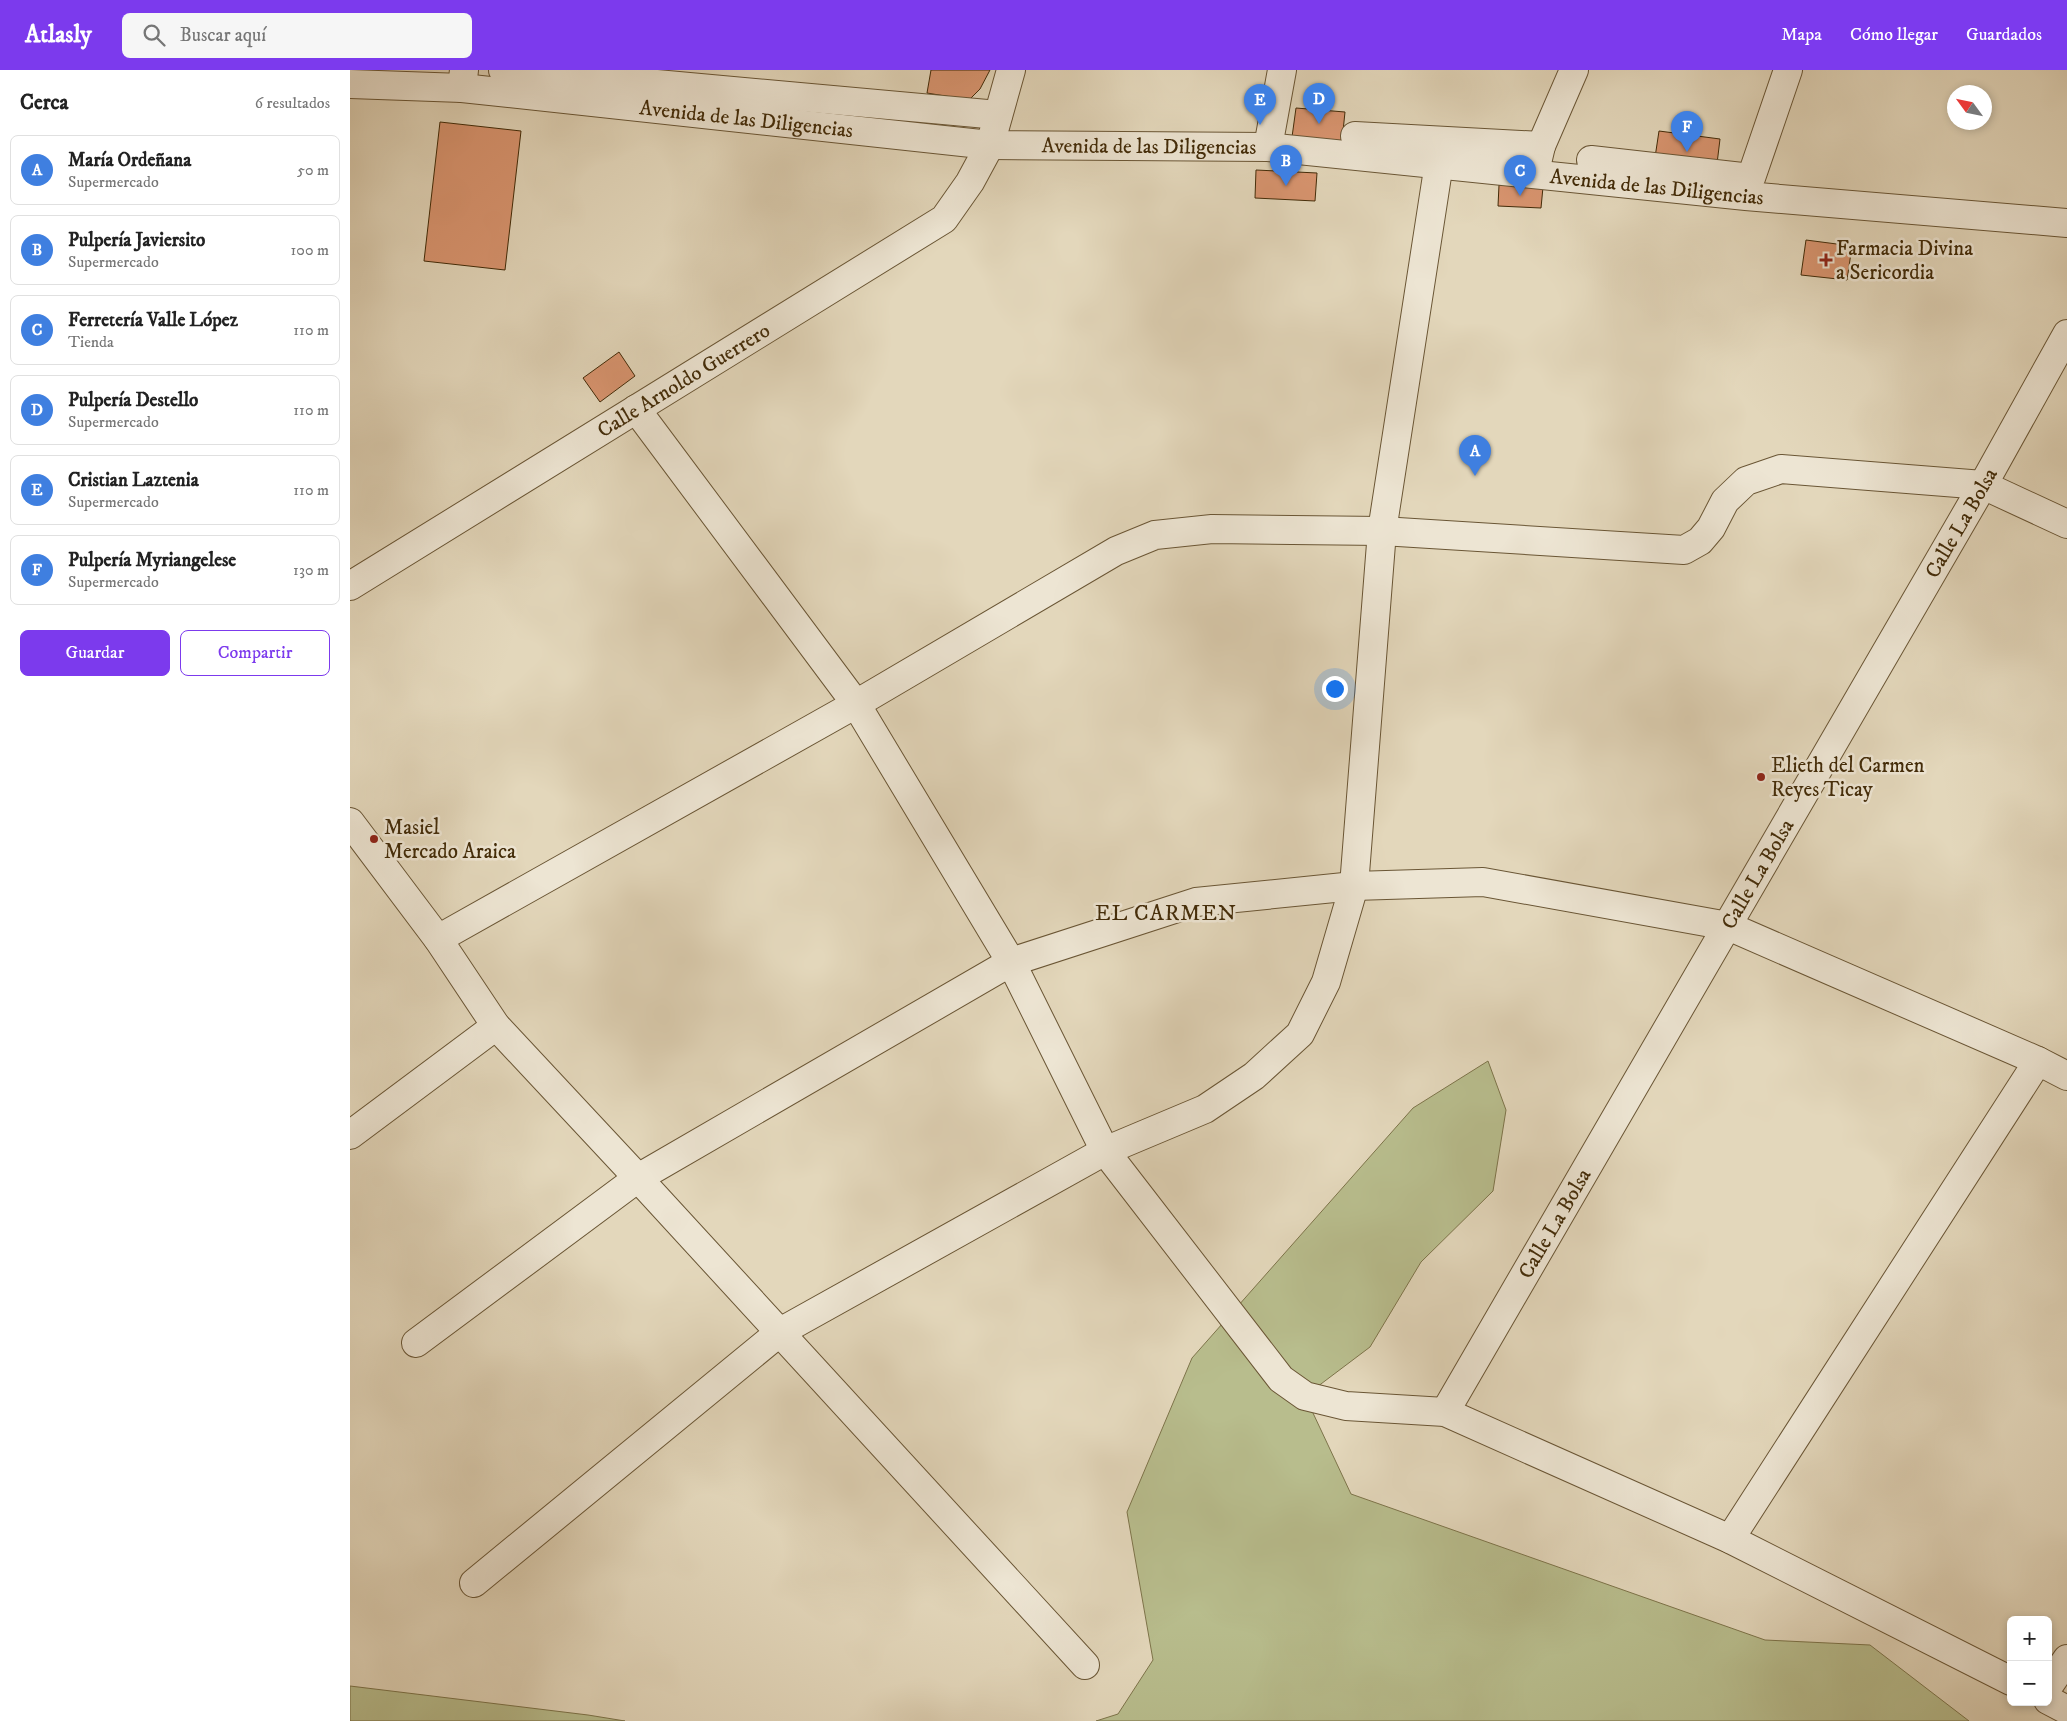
<!DOCTYPE html>
<html lang="es">
<head>
<meta charset="utf-8">
<style>
	:root { --surface:#fff; --page:#f6f6f6; --text:#222; --muted:#767676; --line:#e0e0e0; --accent:#7c3aed }
	body { margin:0; font-family:"IM FELL DW Pica",serif; background:var(--page); color:var(--text) }
	.controls { position:absolute; right:15px; bottom:15px; display:grid; overflow:hidden; border-radius:8px; box-shadow:0 2px 8px #0003 }
	.controls button { width:45px; height:45px; display:grid; place-items:center; padding:0; border:0; border-bottom:1px solid var(--line); background:var(--surface); color:var(--text); font:25px sans-serif }
	.compass { position:absolute; left:1597px; top:15px; width:45px; height:45px; border-radius:50%; background:var(--surface); box-shadow:0 2px 8px #0003; rotate:303deg }
	.you { position:absolute; left:984px; top:618px; width:18px; height:18px; margin:-12px; border:4px solid #fff; border-radius:50%; background:#1a73e8; box-shadow:0 0 0 8px #1a73e833 }
	.badge { display:grid; place-items:center; width:32px; height:32px; border-radius:50%; background:var(--accent); color:#fff; font-size:16px; font-weight:700 }
	.pin { position:absolute; translate:-50% -41px; filter:drop-shadow(0 1px 2px #0008) }
	.pin::after { content:''; position:absolute; top:26px; width:18px; height:15px; background:inherit; clip-path:polygon(0 0,100% 0,50% 100%) }
	.list { margin:0; padding:0; list-style:none }
	h2 { display:flex; justify-content:space-between; align-items:center; height:65px; margin:0; padding:0 20px; font-size:21px }
	h2 small { font-size:16px; font-weight:400; color:var(--muted) }
	.list li { display:grid; grid-template-columns:32px 1fr auto; gap:15px; align-items:center; box-sizing:border-box; height:70px; margin:0 10px 10px; padding:0 10px; border:1px solid var(--line); border-radius:8px }
	.list b { display:block; font-size:19px; white-space:nowrap }
	.list p { margin:0; font-size:16px; white-space:nowrap; color:var(--muted) }
	.list em { font-size:16px; font-style:normal; color:var(--muted) }
	.actions { display:flex; gap:10px; padding:15px 20px }
	.actions a { flex:1; padding:11px 0; border:1px solid var(--accent); border-radius:8px; text-align:center; font-size:18px; color:var(--accent) }
	.actions .main { background:var(--accent); color:#fff }
	.icon { flex:none; width:28px; height:28px; fill:none; stroke:currentColor; stroke-width:2; stroke-linecap:round; stroke-linejoin:round }
	.map { position:relative; flex:none; width:1717px; height:1651px; overflow:hidden }
	header { display:flex; align-items:center; gap:30px; box-sizing:border-box; height:70px; padding:0 25px; background:var(--accent); color:#fff }
	header strong { font-size:24px }
	nav { display:flex; gap:28px; margin-inline-start:auto; font-size:18px }
	.search { width:350px; height:45px; background:var(--page); display:flex; align-items:center; gap:12px; box-sizing:border-box; padding:0 18px; border-radius:8px; color:var(--muted); font-size:19px }
	main { display:flex }
	aside { flex:1; background:var(--surface) }
	.map>svg:first-child { display:block }
	.green { fill:#b8bd8d; stroke:#7d744a }
	.building { fill:#d99570; stroke:#422b08 }
	.lines { fill:none; stroke-linecap:round; stroke-linejoin:round }
	.minor-casing { stroke:#6a5635; stroke-width:30 }
	.tertiary-casing { stroke:#6a5635; stroke-width:30 }
	.minor { stroke:#ede5d3; stroke-width:28 }
	.tertiary { stroke:#ede5d3; stroke-width:28 }
	.poi-dot { fill:#8f2418; stroke:#ede5d3; stroke-width:2 }
	.labels { text-anchor:middle; stroke-width:5; stroke-linejoin:round; paint-order:stroke }
	.street-label { font-size:21px; fill:#422b08; stroke:#ede5d3 }
	.poi-label { font-size:21px; fill:#422b08; stroke:#ede5d3; text-anchor:start }
	.neighbourhood-label { font-size:22px; letter-spacing:1px; fill:#422b08; stroke:#ede5d3 }
</style>
</head>
<body>
<header>
<strong>Atlasly</strong>
<div class="search"><svg class="icon" aria-label="search" viewBox="0 0 24 24"><circle cx="10" cy="10" r="6"/><path d="M15 15l6 6"/></svg>Buscar aquí</div>
<nav><a>Mapa</a><a>Cómo llegar</a><a>Guardados</a></nav>
</header>
<main>
<aside>
<h2>Cerca<small>6 resultados</small></h2>
<ul class="list">
<li><span class="badge" style="background:#3f7fe0">A</span><div><b>María Ordeñana</b><p>Supermercado</p></div><em>50 m</em></li>
<li><span class="badge" style="background:#3f7fe0">B</span><div><b>Pulpería Javiersito</b><p>Supermercado</p></div><em>100 m</em></li>
<li><span class="badge" style="background:#3f7fe0">C</span><div><b>Ferretería Valle López</b><p>Tienda</p></div><em>110 m</em></li>
<li><span class="badge" style="background:#3f7fe0">D</span><div><b>Pulpería Destello</b><p>Supermercado</p></div><em>110 m</em></li>
<li><span class="badge" style="background:#3f7fe0">E</span><div><b>Cristian Laztenia</b><p>Supermercado</p></div><em>110 m</em></li>
<li><span class="badge" style="background:#3f7fe0">F</span><div><b>Pulpería Myriangelese</b><p>Supermercado</p></div><em>130 m</em></li>
</ul>
<div class="actions"><a class="main">Guardar</a><a>Compartir</a></div>
</aside>
<div class="map">
<svg width="1717" height="1651" viewBox="0 0 1717 1651">
	<rect width="100%" height="100%" fill="#e3d7bb"/>
	<filter id="stains"><feTurbulence type="fractalNoise" baseFrequency=".004" numOctaves="4"/><feColorMatrix values="0 0 0 0 .2 0 0 0 0 .09 0 0 0 0 .02 0 0 0 .5 -.17"/></filter>
	<radialGradient id="worn" r=".72"><stop offset=".6" stop-color="#630" stop-opacity="0"/><stop offset="1" stop-color="#630" stop-opacity=".3"/></radialGradient>
	<path class="green" d="M 1138,991 L 1156,1040 L 1143,1121 L 1071,1192 L 1020,1277 L 955,1326 L 1001,1424 L 1415,1570 L 1520,1575 L 1619,1651 L 746,1651 L 768,1644 L 803,1590 L 777,1442 L 842,1288 L 1063,1038 Z
		M 0,1616 L 238,1645 L 275,1651 L 0,1651 Z"/>
	<path class="building" d="M 581,0 L 640,0 L 630,19 L 619,30 L 577,23 Z
		M 946,38 L 995,42 L 992,71 L 942,67 Z
		M 90,52 L 171,61 L 155,200 L 74,191 Z
		M 1309,61 L 1370,69 L 1366,102 L 1304,94 Z
		M 906,100 L 967,103 L 965,131 L 905,128 Z
		M 1149,115 L 1193,117 L 1191,138 L 1148,136 Z
		M 1456,170 L 1502,176 L 1497,210 L 1451,205 Z
		M 269,282 L 285,306 L 250,332 L 233,308 Z"/>
	<g class="lines">
		<defs>
			<g id="minor">
				<path d="M 153,0 L 648,45"/>
				<path d="M 112,18 L 114,0"/>
				<path d="M 1005,66 L 1191,76"/>
				<path d="M 918,77 L 932,0"/>
				<path d="M 1241,90 L 1401,108 L 1438,0"/>
				<path d="M 1187,93 L 1191,76 L 1224,0"/>
				<path d="M 286,339 L 506,634 L 661,892 L 755,1081 L 931,1309 L 955,1326 L 996,1336 L 1095,1342 L 1380,1469 L 1661,1611"/>
				<path id="s1" d="M 0,516 L 594,149 L 620,112 L 640,75 L 661,0"/>
				<path d="M 0,752 L 88,869 L 146,956 L 288,1108 L 735,1595"/>
				<path d="M 88,869 L 506,634 L 766,481 L 805,465 L 862,459 L 1032,461 L 1334,480 L 1350,471 L 1361,458 L 1375,431 L 1396,411 L 1431,399 L 1633,415 L 1717,454"/>
				<path d="M 0,1065 L 146,956"/>
				<path d="M 66,1273 L 288,1108 L 661,892 L 846,832 L 1004,816 L 1133,812 L 1378,856 L 1688,991 L 1717,1006"/>
				<path id="s2" d="M 1095,1342 L 1633,415 L 1717,264"/>
				<path d="M 1380,1469 L 1688,991"/>
				<path d="M 124,1513 L 430,1262 L 755,1081 L 855,1039 L 904,1006 L 950,964 L 976,912 L 1004,816 L 1032,461 L 1089,93"/>
				<path d="M 1698,1617 L 1717,1589"/>
				<path d="M 1698,1630 L 1717,1640"/>
			</g>
			<g id="tertiary">
				<path id="s3" d="M 0,14 L 112,18 L 640,75 L 918,77 L 1396,126 L 1717,153"/>
			</g>
		</defs>
		<use href="#minor" class="minor-casing"/>
		<use href="#tertiary" class="tertiary-casing"/>
		<use href="#minor" class="minor"/>
		<use href="#tertiary" class="tertiary"/>
	</g>
	<g class="poi-dot">
		<path d="M1473.5 182.5h5v5h5v5h-5v5h-5v-5h-5v-5h5z"/>
		<circle cx="1411" cy="707" r="5"/>
		<circle cx="24" cy="769" r="5"/>
	</g>
	<g class="labels">
		<g class="street-label">
			<text dy="7" stroke="none"><textPath href="#s3" startOffset="398">Avenida de las Diligencias</textPath></text>
			<text dy="7" stroke="none"><textPath href="#s3" startOffset="802">Avenida de las Diligencias</textPath></text>
			<text dy="7" stroke="none"><textPath href="#s3" startOffset="1312">Avenida de las Diligencias</textPath></text>
			<text dy="7" stroke="none"><textPath href="#s1" startOffset="392">Calle Arnoldo Guerrero</textPath></text>
			<text dy="7" stroke="none"><textPath href="#s2" startOffset="1028">Calle La Bolsa</textPath></text>
			<text dy="7" stroke="none"><textPath href="#s2" startOffset="622">Calle La Bolsa</textPath></text>
			<text dy="7" stroke="none"><textPath href="#s2" startOffset="218">Calle La Bolsa</textPath></text>
		</g>
		<g class="poi-label">
			<text x="1486" y="185">Farmacia Divina<tspan x="1486" dy="24">a Sericordia</tspan></text>
			<text x="1421" y="702">Elieth del Carmen<tspan x="1421" dy="24">Reyes Ticay</tspan></text>
			<text x="34" y="764">Masiel<tspan x="34" dy="24">Mercado Araica</tspan></text>
		</g>
		<g class="neighbourhood-label">
			<text x="816" y="850">EL CARMEN</text>
		</g>
	</g>
	<rect width="100%" height="100%" filter="url(#stains)"/>
	<rect width="100%" height="100%" fill="url(#worn)"/>
</svg>
<div class="controls">
<button>+</button>
<button>−</button>
</div>
<svg class="compass" viewBox="-18 -18 36 36"><path d="M0-13l5 13h-10z" fill="#e53935"/><path d="M0 13l5-13h-10z" fill="#767676"/></svg>
<div class="you"></div>
<div class="pin badge" style="left:1125px;top:406px;background:#3f7fe0">A</div>
<div class="pin badge" style="left:936px;top:116px;background:#3f7fe0">B</div>
<div class="pin badge" style="left:1170px;top:126px;background:#3f7fe0">C</div>
<div class="pin badge" style="left:969px;top:54px;background:#3f7fe0">D</div>
<div class="pin badge" style="left:910px;top:55px;background:#3f7fe0">E</div>
<div class="pin badge" style="left:1337px;top:82px;background:#3f7fe0">F</div>
</div>
</main>
</body>
</html>
